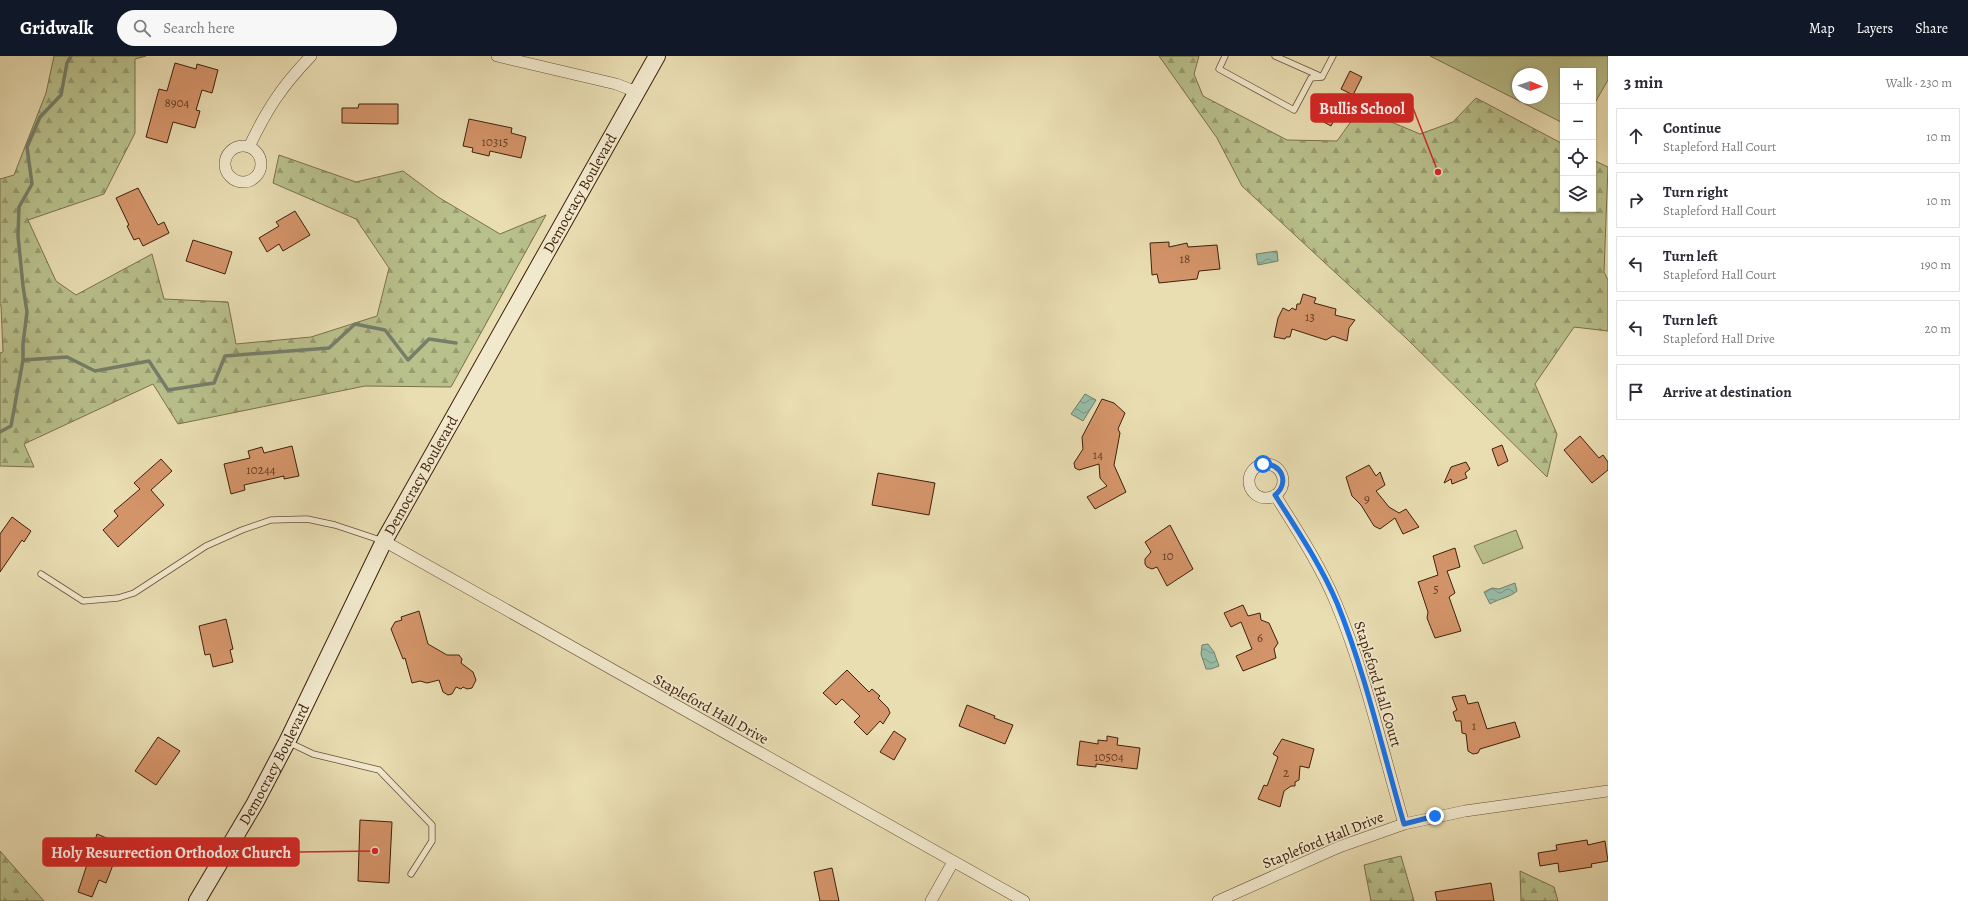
<!DOCTYPE html>
<html lang="en">
<head>
<meta charset="utf-8">
<style>
	:root { --surface:#fff; --page:#f7f7f7; --text:#2b2b33; --muted:#7c7c81; --line:#e1e1e2; --accent:#111827 }
	body { margin:0; font-family:Alegreya,serif; background:var(--page); color:var(--text) }
	.controls { position:absolute; right:12px; top:12px; display:grid; overflow:hidden; border-radius:0px; box-shadow:0 1px 3px #0004 }
	.controls button { width:36px; height:36px; display:grid; place-items:center; padding:0; border:0; border-bottom:1px solid var(--line); background:var(--surface); color:var(--text); font:20px sans-serif }
	.compass { position:absolute; left:1512px; top:12px; width:36px; height:36px; border-radius:50%; background:var(--surface); box-shadow:0 1px 3px #0004; rotate:92deg }
	.stop { position:absolute; width:12px; height:12px; margin:-9px; border:3px solid #1a73e8; border-radius:50%; background:#fff }
	.stop.end { background:#1a73e8; border-color:#fff; box-shadow:0 1px 4px #0008 }
	.list { margin:0; padding:0; list-style:none }
	h2 { display:flex; justify-content:space-between; align-items:center; height:52px; margin:0; padding:0 16px; font-size:17px }
	h2 small { font-size:13px; font-weight:400; color:var(--muted) }
	.list li { display:grid; grid-template-columns:26px 1fr auto; gap:12px; align-items:center; box-sizing:border-box; height:56px; margin:0 8px 8px; padding:0 8px; border:1px solid var(--line); border-radius:0px }
	.list b { display:block; font-size:15px; white-space:nowrap }
	.list p { margin:0; font-size:13px; white-space:nowrap; color:var(--muted) }
	.list em { font-size:13px; font-style:normal; color:var(--muted) }
	.icon { flex:none; width:22px; height:22px; fill:none; stroke:currentColor; stroke-width:2; stroke-linecap:round; stroke-linejoin:round }
	.map { position:relative; flex:none; width:1608px; height:845px; overflow:hidden }
	header { display:flex; align-items:center; gap:24px; box-sizing:border-box; height:56px; padding:0 20px; background:var(--accent); color:#fff }
	header strong { font-size:19px }
	nav { display:flex; gap:22px; margin-inline-start:auto; font-size:14px }
	.search { width:280px; height:36px; background:var(--page); display:flex; align-items:center; gap:10px; box-sizing:border-box; padding:0 14px; border-radius:22px; color:var(--muted); font-size:15px }
	main { display:flex }
	aside { flex:1; background:var(--surface) }
	.map>svg:first-child { display:block }
	.forest { fill:url(#forest-firs); stroke:#7c704c }
	.green { fill:#b8c08b; stroke:#7c704c; fill-rule:evenodd }
	.water { fill:url(#water-waves); stroke:#757e6a }
	.lines { fill:none; stroke-linecap:round; stroke-linejoin:round }
	.stream { stroke:#757e6a; stroke-width:3.5 }
	.building { fill:#d49469; stroke:#40200c }
	.service-casing { stroke:#6a4f36; stroke-width:7 }
	.minor-casing { stroke:#6a4f36; stroke-width:12 }
	.secondary-casing { stroke:#40200c; stroke-width:18 }
	.service { stroke:#f1e9cd; stroke-width:5.5 }
	.minor { stroke:#f1e9cd; stroke-width:11 }
	.secondary { stroke:#f1e9cd; stroke-width:16 }
	.route { stroke:#1a73e8; stroke-width:5 }
	.labels { text-anchor:middle; stroke-width:3.5; stroke-linejoin:round; paint-order:stroke }
	.number-label { font-size:13px; fill:#653d23 }
	.street-label { font-size:15px; fill:#40200c; stroke:#f1e9cd }
	.leader { fill:none; stroke:#d62828; stroke-width:1.5 }
	.callout-dot { fill:#d62828; stroke:#f1e9cd; stroke-width:1.5 }
	.callout { fill:#d62828; stroke:#d62828; stroke-width:1.5 }
	.callout-label { font-size:16px; text-anchor:middle; font-weight:bold; fill:#fff }
</style>
</head>
<body>
<header>
<strong>Gridwalk</strong>
<div class="search"><svg class="icon" aria-label="search" viewBox="0 0 24 24"><circle cx="10" cy="10" r="6"/><path d="M15 15l6 6"/></svg>Search here</div>
<nav><a>Map</a><a>Layers</a><a>Share</a></nav>
</header>
<main>
<div class="map">
<svg width="1608" height="845" viewBox="0 0 1608 845">
	<defs>
		<pattern id="forest-firs" width="22" height="20" patternUnits="userSpaceOnUse"><rect width="22" height="20" fill="#b8c08b"/><path d="M5 1l3.5 6h-7zM16 11l3.5 6h-7z" fill="#979c70"/></pattern>
		<pattern id="water-waves" width="16" height="10" patternUnits="userSpaceOnUse"><rect width="16" height="10" fill="#98bda8"/><path d="M0 5q4-4 8 0t8 0" fill="none" stroke="#7d9987"/></pattern>
	</defs>
	<rect width="100%" height="100%" fill="#e9ddb2"/>
	<filter id="stains"><feTurbulence type="fractalNoise" baseFrequency=".005" numOctaves="4"/><feColorMatrix values="0 0 0 0 .2 0 0 0 0 .09 0 0 0 0 .02 0 0 0 .5 -.17"/></filter>
	<radialGradient id="worn" r=".72"><stop offset=".6" stop-color="#630" stop-opacity="0"/><stop offset="1" stop-color="#630" stop-opacity=".3"/></radialGradient>
	<path class="forest" d="M 54,0 L 146,0 L 135,3 L 135,77 L 104,138 L 28,164 L 56,225 L 76,239 L 152,198 L 164,243 L 228,246 L 236,288 L 311,281 L 377,260 L 389,212 L 356,163 L 273,127 L 279,99 L 356,126 L 403,115 L 438,141 L 500,178 L 546,159 L 451,331 L 365,330 L 178,368 L 153,328 L 24,388 L 34,411 L 0,410 L 0,297 L 3,296 L 1,249 L 0,249 L 0,123 L 14,119 L 46,37 Z
		M 1159,0 L 1199,0 L 1194,18 L 1203,40 L 1287,84 L 1337,85 L 1360,53 L 1420,78 L 1453,66 L 1476,42 L 1563,88 L 1563,153 L 1593,153 L 1593,104 L 1608,111 L 1604,216 L 1608,224 L 1608,275 L 1574,271 L 1535,328 L 1557,378 L 1547,421 L 1406,282 L 1242,130 L 1217,82 Z
		M 0,795 L 44,845 L 0,845 Z
		M 1401,800 L 1414,845 L 1371,845 L 1364,809 Z
		M 1520,815 L 1554,831 L 1558,845 L 1521,845 Z"/>
	<path class="green" d="M 1430,0 L 1608,0 L 1608,24 L 1593,50 L 1593,15 L 1563,15 L 1563,67 ZM 1518,18 L 1542,18 L 1542,42 L 1518,42 Z
		M 1516,474 L 1523,492 L 1483,508 L 1474,490 Z"/>
	<path class="water" d="M 1277,195 L 1278,205 L 1258,209 L 1256,198 Z
		M 1085,338 L 1096,344 L 1083,365 L 1071,358 Z
		M 1515,527 L 1517,535 C 1511,541 1498,543 1490,548 L 1484,536 L 1492,532 L 1499,533 Z
		M 1208,588 L 1214,596 L 1219,610 L 1211,613 L 1206,613 L 1201,598 L 1202,589 Z"/>
	<g class="lines">
		<path class="stream" d="M 23,304 L 23,288 L 27,256 L 23,230 L 18,180 L 19,151 L 32,128 L 27,91 L 40,61 L 61,39 L 67,7 L 71,0
			M 0,376 L 11,370 L 23,304 L 67,301 L 95,315 L 149,305 L 168,334 L 214,327 L 225,300 L 329,292 L 355,268 L 385,274 L 408,304 L 429,283 L 456,287"/>
	</g>
	<path class="building" d="M 175,7 L 196,13 L 197,8 L 218,14 L 212,37 L 202,34 L 196,54 L 200,55 L 195,72 L 173,66 L 167,87 L 146,81 L 159,33 L 167,35 Z
		M 1350,15 L 1362,21 L 1353,39 L 1341,33 Z
		M 359,48 L 398,48 L 398,68 L 342,67 L 342,52 L 358,52 Z
		M 1324,51 L 1337,58 L 1331,70 L 1318,63 Z
		M 469,63 L 512,72 L 511,77 L 526,81 L 521,102 L 490,95 L 489,100 L 472,96 L 473,92 L 463,90 Z
		M 138,132 L 158,169 L 164,166 L 169,177 L 143,190 L 139,182 L 134,184 L 127,170 L 129,169 L 116,142 Z
		M 295,155 L 310,179 L 283,195 L 279,188 L 267,196 L 259,182 L 279,170 L 276,166 Z
		M 193,184 L 232,196 L 225,218 L 186,205 Z
		M 1169,186 L 1169,191 L 1187,187 L 1188,191 L 1217,189 L 1220,213 L 1199,215 L 1197,223 L 1159,227 L 1157,218 L 1152,219 L 1150,187 Z
		M 1303,238 L 1316,242 L 1314,247 L 1336,253 L 1335,259 L 1355,264 L 1349,272 L 1347,285 L 1333,280 L 1326,284 L 1292,273 L 1290,281 L 1286,281 L 1285,283 L 1274,281 L 1278,262 L 1283,252 L 1289,255 L 1292,252 L 1296,254 L 1297,248 L 1300,248 Z
		M 1102,343 L 1114,347 L 1125,357 L 1118,373 L 1120,377 L 1114,409 L 1126,436 L 1095,453 L 1087,441 L 1107,430 L 1100,422 L 1099,408 L 1079,414 L 1075,412 L 1074,407 L 1083,393 L 1082,381 Z
		M 1580,380 L 1599,402 L 1603,399 L 1608,406 L 1608,414 L 1592,427 L 1564,394 Z
		M 1502,389 L 1508,405 L 1498,410 L 1492,393 Z
		M 292,390 L 299,420 L 284,423 L 284,420 L 244,429 L 245,434 L 231,438 L 224,408 L 250,402 L 248,395 L 262,391 L 264,397 Z
		M 161,403 L 172,415 L 151,434 L 164,449 L 118,491 L 103,474 L 118,460 L 114,455 L 140,433 L 134,427 Z
		M 1466,406 L 1470,413 L 1465,417 L 1467,422 L 1452,428 L 1451,423 L 1444,427 L 1451,411 Z
		M 1369,409 L 1376,420 L 1380,416 L 1385,429 L 1376,435 L 1389,451 L 1399,457 L 1406,453 L 1419,471 L 1403,478 L 1395,462 L 1380,473 L 1374,470 L 1361,449 L 1352,440 L 1346,421 Z
		M 878,417 L 935,427 L 929,459 L 872,449 Z
		M 12,461 L 31,475 L 24,486 L 22,484 L 0,516 L 0,478 Z
		M 1170,469 L 1193,513 L 1167,530 L 1157,511 L 1152,513 L 1147,511 L 1145,508 L 1145,503 L 1151,496 L 1145,486 Z
		M 1455,492 L 1460,511 L 1447,515 L 1455,537 L 1449,541 L 1461,575 L 1435,582 L 1427,562 L 1428,556 L 1418,526 L 1438,519 L 1433,500 Z
		M 1243,549 L 1248,560 L 1260,557 L 1261,564 L 1269,567 L 1278,587 L 1274,593 L 1276,602 L 1243,615 L 1236,600 L 1252,593 L 1241,566 L 1231,571 L 1224,557 Z
		M 419,555 L 428,588 L 447,599 L 459,599 L 462,603 L 461,607 L 473,616 L 476,624 L 472,632 L 467,633 L 463,631 L 461,633 L 456,631 L 452,638 L 448,639 L 443,636 L 439,624 L 427,627 L 420,625 L 412,627 L 405,602 L 403,603 L 391,573 L 395,566 L 402,564 L 401,561 Z
		M 226,563 L 233,593 L 230,594 L 233,606 L 213,611 L 210,598 L 205,599 L 199,570 Z
		M 847,614 L 869,636 L 872,633 L 880,640 L 878,642 L 888,652 L 890,657 L 883,668 L 880,665 L 867,679 L 854,666 L 860,660 L 842,643 L 836,649 L 823,637 Z
		M 1465,639 L 1468,648 L 1478,646 L 1487,673 L 1515,666 L 1520,681 L 1480,693 L 1478,697 L 1473,698 L 1468,695 L 1466,678 L 1462,677 L 1461,665 L 1456,665 L 1453,656 L 1457,654 L 1452,641 Z
		M 967,649 L 995,660 L 994,662 L 1013,669 L 1005,688 L 959,670 Z
		M 894,675 L 906,683 L 894,704 L 880,696 Z
		M 1107,680 L 1118,682 L 1117,689 L 1140,692 L 1137,713 L 1096,708 L 1096,711 L 1077,709 L 1080,685 L 1098,688 L 1098,684 L 1107,685 Z
		M 158,681 L 180,695 L 156,729 L 135,715 Z
		M 1282,683 L 1314,693 L 1309,712 L 1300,710 L 1299,724 L 1295,726 L 1295,730 L 1291,730 L 1284,735 L 1280,751 L 1258,743 L 1264,729 L 1267,730 L 1278,701 L 1273,698 Z
		M 360,764 L 392,766 L 389,827 L 358,825 Z
		M 97,778 L 121,788 L 106,827 L 99,824 L 92,841 L 78,836 Z
		M 1587,784 L 1588,789 L 1605,785 L 1608,805 L 1591,808 L 1592,811 L 1559,816 L 1558,807 L 1540,810 L 1538,797 L 1557,794 L 1556,789 Z
		M 832,812 L 839,845 L 820,845 L 814,816 Z
		M 1491,827 L 1494,845 L 1437,845 L 1435,836 Z"/>
	<g class="lines">
		<defs>
			<path id="service" d="M 1225,0 L 1219,13 L 1294,54 L 1311,22 L 1322,21
				M 1275,0 L 1320,20
				M 1322,21 L 1333,0
				M 41,518 L 83,545 L 118,542 L 134,537 L 206,490 L 242,474 L 271,464 L 307,463 L 335,469 L 383,485
				M 288,686 L 313,698 L 379,714 L 432,769 L 432,785 L 411,818"/>
			<path id="minor" d="M 497,0 L 616,28 L 637,36
				M225 108a18 18 0 1 1 36 0a18 18 0 1 1-36 0Z
				M 249,91 C 267,53 282,30 311,0
				M1249 425a17 17 0 1 1 34 0a17 17 0 1 1-34 0Z
				M 1275,439 C 1297,474 1320,509 1336,547 C 1365,616 1383,696 1404,768
				M 384,485 L 1024,845
				M 931,845 L 953,806
				M 1218,845 L 1339,791 L 1404,768 L 1465,755 L 1608,735"/>
			<g id="secondary">
				<path id="s1" d="M 197,845 L 255,747 L 287,686 L 384,485 L 657,0"/>
			</g>
		</defs>
		<use href="#service" class="service-casing"/>
		<use href="#minor" class="minor-casing"/>
		<use href="#secondary" class="secondary-casing"/>
		<use href="#service" class="service"/>
		<use href="#minor" class="minor"/>
		<use href="#secondary" class="secondary"/>
	</g>
	<g class="lines">
		<path class="route" d="M 1263,408 C 1282,407 1290,427 1275,439 C 1297,474 1321,509 1337,547 C 1365,616 1383,696 1404,768 L 1435,760"/>
	</g>
	<g class="labels">
		<g class="number-label">
			<text x="177" y="51">8904</text>
			<text x="495" y="90">10315</text>
			<text x="1185" y="207">18</text>
			<text x="1310" y="265">13</text>
			<text x="1098" y="403">14</text>
			<text x="261" y="418">10244</text>
			<text x="1367" y="447">9</text>
			<text x="1168" y="504">10</text>
			<text x="1436" y="537">5</text>
			<text x="1260" y="586">6</text>
			<text x="1474" y="674">1</text>
			<text x="1109" y="705">10504</text>
			<text x="1286" y="721">2</text>
		</g>
		<g class="street-label">
			<text dy="5" stroke="none"><textPath href="#s1" startOffset="805">Democracy Boulevard</textPath></text>
			<text dy="5" stroke="none"><textPath href="#s1" startOffset="481">Democracy Boulevard</textPath></text>
			<text transform="translate(1378 628) rotate(73)" y="5">Stapleford Hall Court</text>
			<text transform="translate(711 653) rotate(29)" y="5">Stapleford Hall Drive</text>
			<text dy="5" stroke="none"><textPath href="#s1" startOffset="157">Democracy Boulevard</textPath></text>
			<text transform="translate(1323 784) rotate(-22)" y="5">Stapleford Hall Drive</text>
		</g>
	</g>
	<path class="leader" d="M1438 116L1413 52M375 795L299 796"/>
	<g class="callout-dot">
		<circle cx="1438" cy="116" r="4"/>
		<circle cx="375" cy="795" r="4"/>
	</g>
	<g class="callout">
		<rect x="1311" y="38" width="102" height="28" rx="4"/>
		<rect x="43" y="782" width="256" height="28" rx="4"/>
	</g>
	<g class="callout-label">
		<text x="1362" y="58">Bullis School</text>
		<text x="171" y="802">Holy Resurrection Orthodox Church</text>
	</g>
	<rect width="100%" height="100%" filter="url(#stains)"/>
	<rect width="100%" height="100%" fill="url(#worn)"/>
</svg>
<div class="controls">
<button>+</button>
<button>−</button>
<button><svg class="icon" aria-label="locate" viewBox="0 0 24 24"><circle cx="12" cy="12" r="6"/><path d="M12 2v4M12 18v4M2 12h4M18 12h4"/></svg></button>
<button><svg class="icon" aria-label="layers" viewBox="0 0 24 24"><path d="M12 4l9 5-9 5-9-5zM3 14l9 5 9-5"/></svg></button>
</div>
<svg class="compass" viewBox="-18 -18 36 36"><path d="M0-13l5 13h-10z" fill="#e53935"/><path d="M0 13l5-13h-10z" fill="#7c7c81"/></svg>
<div class="stop" style="left:1263px;top:408px"></div>
<div class="stop end" style="left:1435px;top:760px"></div>
</div>
<aside>
<h2>3 min<small>Walk · 230 m</small></h2>
<ul class="list">
<li><svg class="icon" aria-label="ahead" viewBox="0 0 24 24"><path d="M12 20V5M6 11l6-6 6 6"/></svg><div><b>Continue</b><p>Stapleford Hall Court</p></div><em>10 m</em></li>
<li><svg class="icon" aria-label="right" viewBox="0 0 24 24"><path d="M7 20v-9h11M14 6l5 5-5 5"/></svg><div><b>Turn right</b><p>Stapleford Hall Court</p></div><em>10 m</em></li>
<li><svg class="icon" aria-label="left" viewBox="0 0 24 24"><path d="M17 20v-9H6M10 6l-5 5 5 5"/></svg><div><b>Turn left</b><p>Stapleford Hall Court</p></div><em>190 m</em></li>
<li><svg class="icon" aria-label="left" viewBox="0 0 24 24"><path d="M17 20v-9H6M10 6l-5 5 5 5"/></svg><div><b>Turn left</b><p>Stapleford Hall Drive</p></div><em>20 m</em></li>
<li><svg class="icon" aria-label="arrive" viewBox="0 0 24 24"><path d="M6 21V4h12l-3 4 3 4H6"/></svg><div><b>Arrive at destination</b></div></li>
</ul>
</aside>
</main>
</body>
</html>
